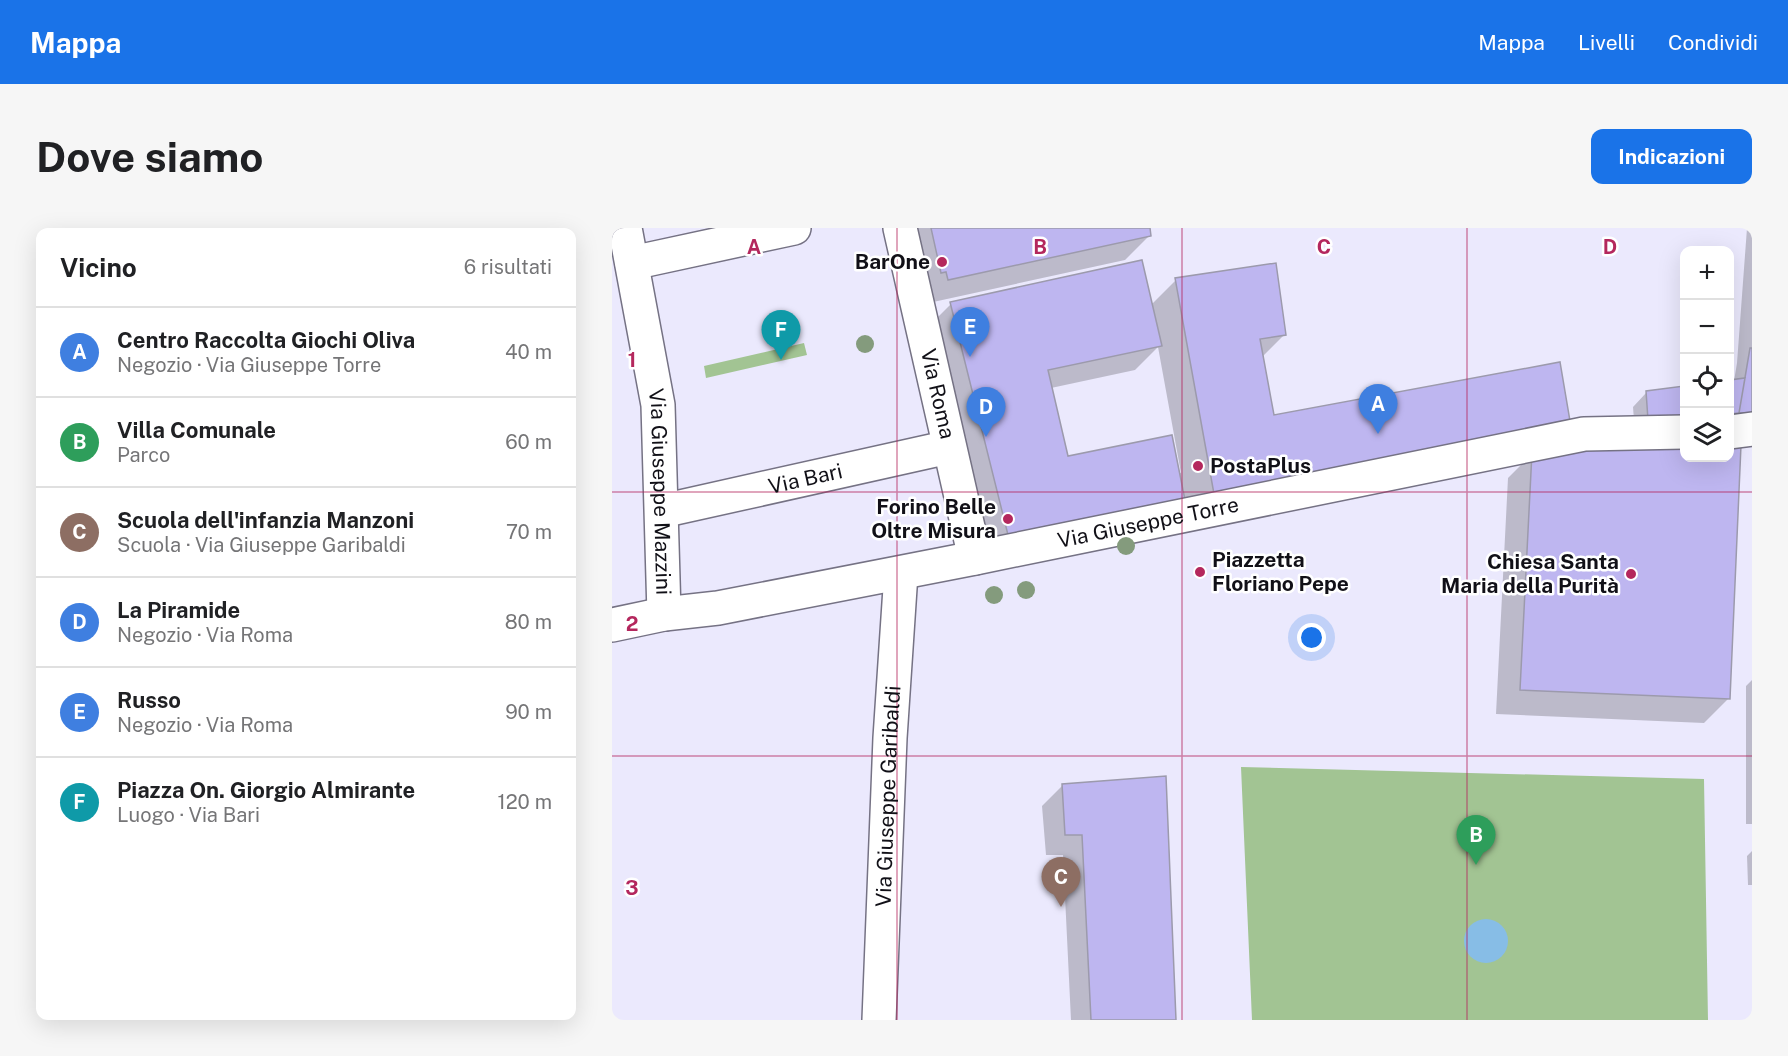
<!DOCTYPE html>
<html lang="it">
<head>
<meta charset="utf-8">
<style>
	:root { --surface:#fff; --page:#f6f6f6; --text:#202124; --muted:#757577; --line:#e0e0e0; --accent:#1a73e8 }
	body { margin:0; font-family:"Public Sans",sans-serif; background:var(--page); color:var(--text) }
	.controls { position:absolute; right:18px; top:18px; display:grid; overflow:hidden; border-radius:12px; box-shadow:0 6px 24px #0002 }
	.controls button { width:54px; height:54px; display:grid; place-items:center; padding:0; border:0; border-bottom:2px solid var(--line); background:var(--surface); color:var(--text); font:30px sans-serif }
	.you { position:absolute; left:700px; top:410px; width:21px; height:21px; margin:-15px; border:4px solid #fff; border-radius:50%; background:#1a73e8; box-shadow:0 0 0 9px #1a73e833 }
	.badge { display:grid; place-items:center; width:39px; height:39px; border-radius:50%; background:var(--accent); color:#fff; font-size:20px; font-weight:700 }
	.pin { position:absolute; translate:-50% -50px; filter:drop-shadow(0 2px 3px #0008) }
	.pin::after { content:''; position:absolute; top:32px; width:21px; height:18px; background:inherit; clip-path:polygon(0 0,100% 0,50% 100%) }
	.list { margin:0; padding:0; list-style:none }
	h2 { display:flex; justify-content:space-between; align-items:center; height:78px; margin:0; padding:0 24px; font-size:26px }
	h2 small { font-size:20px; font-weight:400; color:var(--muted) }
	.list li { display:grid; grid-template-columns:39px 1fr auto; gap:18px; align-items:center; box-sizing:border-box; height:90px; padding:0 24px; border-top:2px solid var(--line) }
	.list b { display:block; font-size:22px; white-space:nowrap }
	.list p { margin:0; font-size:20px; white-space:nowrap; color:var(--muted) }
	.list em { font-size:20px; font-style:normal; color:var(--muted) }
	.icon { flex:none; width:33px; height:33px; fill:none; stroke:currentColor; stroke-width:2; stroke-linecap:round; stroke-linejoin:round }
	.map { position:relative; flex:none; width:1140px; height:792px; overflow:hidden; border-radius:12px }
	header { display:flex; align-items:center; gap:36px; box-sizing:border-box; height:84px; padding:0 30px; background:var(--accent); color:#fff }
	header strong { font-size:28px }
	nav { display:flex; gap:33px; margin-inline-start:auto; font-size:21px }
	.intro { display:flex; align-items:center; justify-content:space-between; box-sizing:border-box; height:144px; padding:0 36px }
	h1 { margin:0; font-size:42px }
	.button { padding:15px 27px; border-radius:12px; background:var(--accent); color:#fff; font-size:21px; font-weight:700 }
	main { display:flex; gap:36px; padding:0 36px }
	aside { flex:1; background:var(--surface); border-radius:12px; box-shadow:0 6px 24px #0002 }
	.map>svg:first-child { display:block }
	.green { fill:#a2c493 }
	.water { fill:#87bde6 }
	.shadow { fill:#0003; fill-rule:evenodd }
	.building { fill:#beb6f0; stroke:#9c9aac; stroke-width:1.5 }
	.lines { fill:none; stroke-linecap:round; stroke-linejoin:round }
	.minor-casing { stroke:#757284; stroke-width:36 }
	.minor { stroke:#fff; stroke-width:33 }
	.tree { fill:#849b7d }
	.grid { fill:none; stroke:#b4275d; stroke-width:1.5; stroke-opacity:0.55 }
	.poi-dot { fill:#b4275d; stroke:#fff; stroke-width:2 }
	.labels { text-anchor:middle; stroke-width:5; stroke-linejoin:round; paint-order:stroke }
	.poi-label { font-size:21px; font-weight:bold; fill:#111017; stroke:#fff; text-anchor:end }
	.street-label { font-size:21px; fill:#111017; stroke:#fff }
	.grid-label { font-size:20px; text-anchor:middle; font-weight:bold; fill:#b4275d; stroke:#fff; stroke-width:5; stroke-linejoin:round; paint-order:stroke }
</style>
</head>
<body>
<header>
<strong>Mappa</strong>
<nav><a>Mappa</a><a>Livelli</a><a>Condividi</a></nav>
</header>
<div class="intro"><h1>Dove siamo</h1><a class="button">Indicazioni</a></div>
<main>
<aside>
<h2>Vicino<small>6 risultati</small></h2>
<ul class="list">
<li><span class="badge" style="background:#3f7fe0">A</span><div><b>Centro Raccolta Giochi Oliva</b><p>Negozio · Via Giuseppe Torre</p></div><em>40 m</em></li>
<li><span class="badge" style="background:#2e9e5b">B</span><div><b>Villa Comunale</b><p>Parco</p></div><em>60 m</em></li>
<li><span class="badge" style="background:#8d6e63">C</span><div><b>Scuola dell'infanzia Manzoni</b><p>Scuola · Via Giuseppe Garibaldi</p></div><em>70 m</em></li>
<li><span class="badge" style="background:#3f7fe0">D</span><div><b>La Piramide</b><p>Negozio · Via Roma</p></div><em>80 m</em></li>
<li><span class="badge" style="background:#3f7fe0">E</span><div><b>Russo</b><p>Negozio · Via Roma</p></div><em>90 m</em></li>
<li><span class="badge" style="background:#0f9aa8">F</span><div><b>Piazza On. Giorgio Almirante</b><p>Luogo · Via Bari</p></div><em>120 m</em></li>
</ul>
</aside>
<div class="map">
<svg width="1140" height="792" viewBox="0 0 1140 792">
	<rect width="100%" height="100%" fill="#ebe9fd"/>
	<path class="green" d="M 192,115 L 195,127 L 94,150 L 92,138 Z
		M 629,539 L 1092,551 L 1096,792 L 640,792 Z"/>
	<path class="water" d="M852 713a22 22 0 1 1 44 0a22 22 0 1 1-44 0Z"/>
	<path class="shadow" d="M 289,0 L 536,0 L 538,7 L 513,32 L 312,76 Z
		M 1135,0 L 1140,0 L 1140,198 L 1118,200 L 1118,153 L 1122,153 L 1125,135 Z
		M 564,52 L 673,106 L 650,129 L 661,189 L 959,204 L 1072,217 L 1072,230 L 1118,230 L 1118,218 L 1127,218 L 1117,470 L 1092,495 L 884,486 L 896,250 L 913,233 L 372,335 L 314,101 L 339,76 L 539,77 ZM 546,119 L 569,245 L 455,230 L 439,160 L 523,142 Z
		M 1072,160 L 1072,202 L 1023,206 L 1021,179 L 1034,165 Z
		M 1140,452 L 1140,596 L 1134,596 L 1134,458 Z
		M 450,558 L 563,792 L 459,792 L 451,627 L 434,627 L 430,578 Z
		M 1140,623 L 1140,657 L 1136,657 L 1135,628 Z"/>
	<path class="building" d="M 319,0 L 538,0 L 539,8 L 336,52 L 334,44 L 329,45 Z
		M 530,32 L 550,118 L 436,142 L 456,228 L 560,207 L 574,277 L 397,311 L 338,74 Z
		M 664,35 L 674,107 L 648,111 L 662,187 L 948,134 L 960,205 L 604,277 L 563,50 Z
		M 1138,120 L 1140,120 L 1140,185 L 1127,185 Z
		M 1133,150 L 1127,185 L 1118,186 L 1118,152 Z
		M 1072,158 L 1072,190 L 1036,192 L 1034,163 Z
		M 1072,215 L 1072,230 L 1118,230 L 1118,217 L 1129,217 L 1118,471 L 908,462 L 920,224 Z
		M 554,548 L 564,792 L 479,792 L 470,607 L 453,607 L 450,556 Z"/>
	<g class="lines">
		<defs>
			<g id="minor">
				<path id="s1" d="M 13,0 L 46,177 L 52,386"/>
				<path id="s2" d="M 288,0 L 363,330"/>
				<path d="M 20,35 L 182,0"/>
				<path d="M 1118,204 L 1140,201"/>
				<path id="s3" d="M 50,283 L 337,219"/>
				<path id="s4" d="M 0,397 L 52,386 L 106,380 L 363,330 L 972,206 L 1072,204"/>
				<path id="s5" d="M 267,792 L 278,510 L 289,345"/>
			</g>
		</defs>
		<use href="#minor" class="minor-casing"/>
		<use href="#minor" class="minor"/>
	</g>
	<g class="tree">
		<circle cx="253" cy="116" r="9"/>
		<circle cx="514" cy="318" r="9"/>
		<circle cx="414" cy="362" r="9"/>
		<circle cx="382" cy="367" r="9"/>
	</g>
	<path class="grid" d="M 285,0 L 285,792M 570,0 L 570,792M 855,0 L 855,792M 0,264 L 1140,264M 0,528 L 1140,528"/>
	<g class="poi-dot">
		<circle cx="330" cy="34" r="6"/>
		<circle cx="586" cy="238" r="6"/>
		<circle cx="396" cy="291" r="6"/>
		<circle cx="588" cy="344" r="6"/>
		<circle cx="1019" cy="346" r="6"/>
	</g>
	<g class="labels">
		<g class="poi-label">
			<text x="318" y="41">BarOne</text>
			<text x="598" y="245" text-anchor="start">PostaPlus</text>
			<text x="384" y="286">Forino Belle<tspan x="384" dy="24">Oltre Misura</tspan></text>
			<text x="600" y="339" text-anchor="start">Piazzetta<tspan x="600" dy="24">Floriano Pepe</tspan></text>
			<text x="1007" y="341">Chiesa Santa<tspan x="1007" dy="24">Maria della Purità</tspan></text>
		</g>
		<g class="street-label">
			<text dy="7" stroke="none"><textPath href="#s2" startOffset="170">Via Roma</textPath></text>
			<text dy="7" stroke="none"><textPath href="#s3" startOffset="147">Via Bari</textPath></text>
			<text dy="7" stroke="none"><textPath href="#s1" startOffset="267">Via Giuseppe Mazzini</textPath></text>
			<text dy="7" stroke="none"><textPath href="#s4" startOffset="546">Via Giuseppe Torre</textPath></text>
			<text dy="7" stroke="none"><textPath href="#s5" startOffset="224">Via Giuseppe Garibaldi</textPath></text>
		</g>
	</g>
	<g class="grid-label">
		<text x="142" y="26">A</text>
		<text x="428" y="26">B</text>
		<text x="712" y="26">C</text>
		<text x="998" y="26">D</text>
		<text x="20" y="139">1</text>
		<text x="20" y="403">2</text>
		<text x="20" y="667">3</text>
	</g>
</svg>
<div class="controls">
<button>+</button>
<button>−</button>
<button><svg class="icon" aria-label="locate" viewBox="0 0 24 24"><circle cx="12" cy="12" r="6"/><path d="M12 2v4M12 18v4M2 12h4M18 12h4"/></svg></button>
<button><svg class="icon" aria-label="layers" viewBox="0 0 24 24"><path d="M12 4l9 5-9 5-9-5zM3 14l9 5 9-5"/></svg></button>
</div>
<div class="you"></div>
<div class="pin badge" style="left:766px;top:206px;background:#3f7fe0">A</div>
<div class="pin badge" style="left:864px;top:637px;background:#2e9e5b">B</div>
<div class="pin badge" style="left:449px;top:679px;background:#8d6e63">C</div>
<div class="pin badge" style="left:374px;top:209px;background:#3f7fe0">D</div>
<div class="pin badge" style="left:358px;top:129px;background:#3f7fe0">E</div>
<div class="pin badge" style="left:169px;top:132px;background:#0f9aa8">F</div>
</div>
</main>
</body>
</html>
